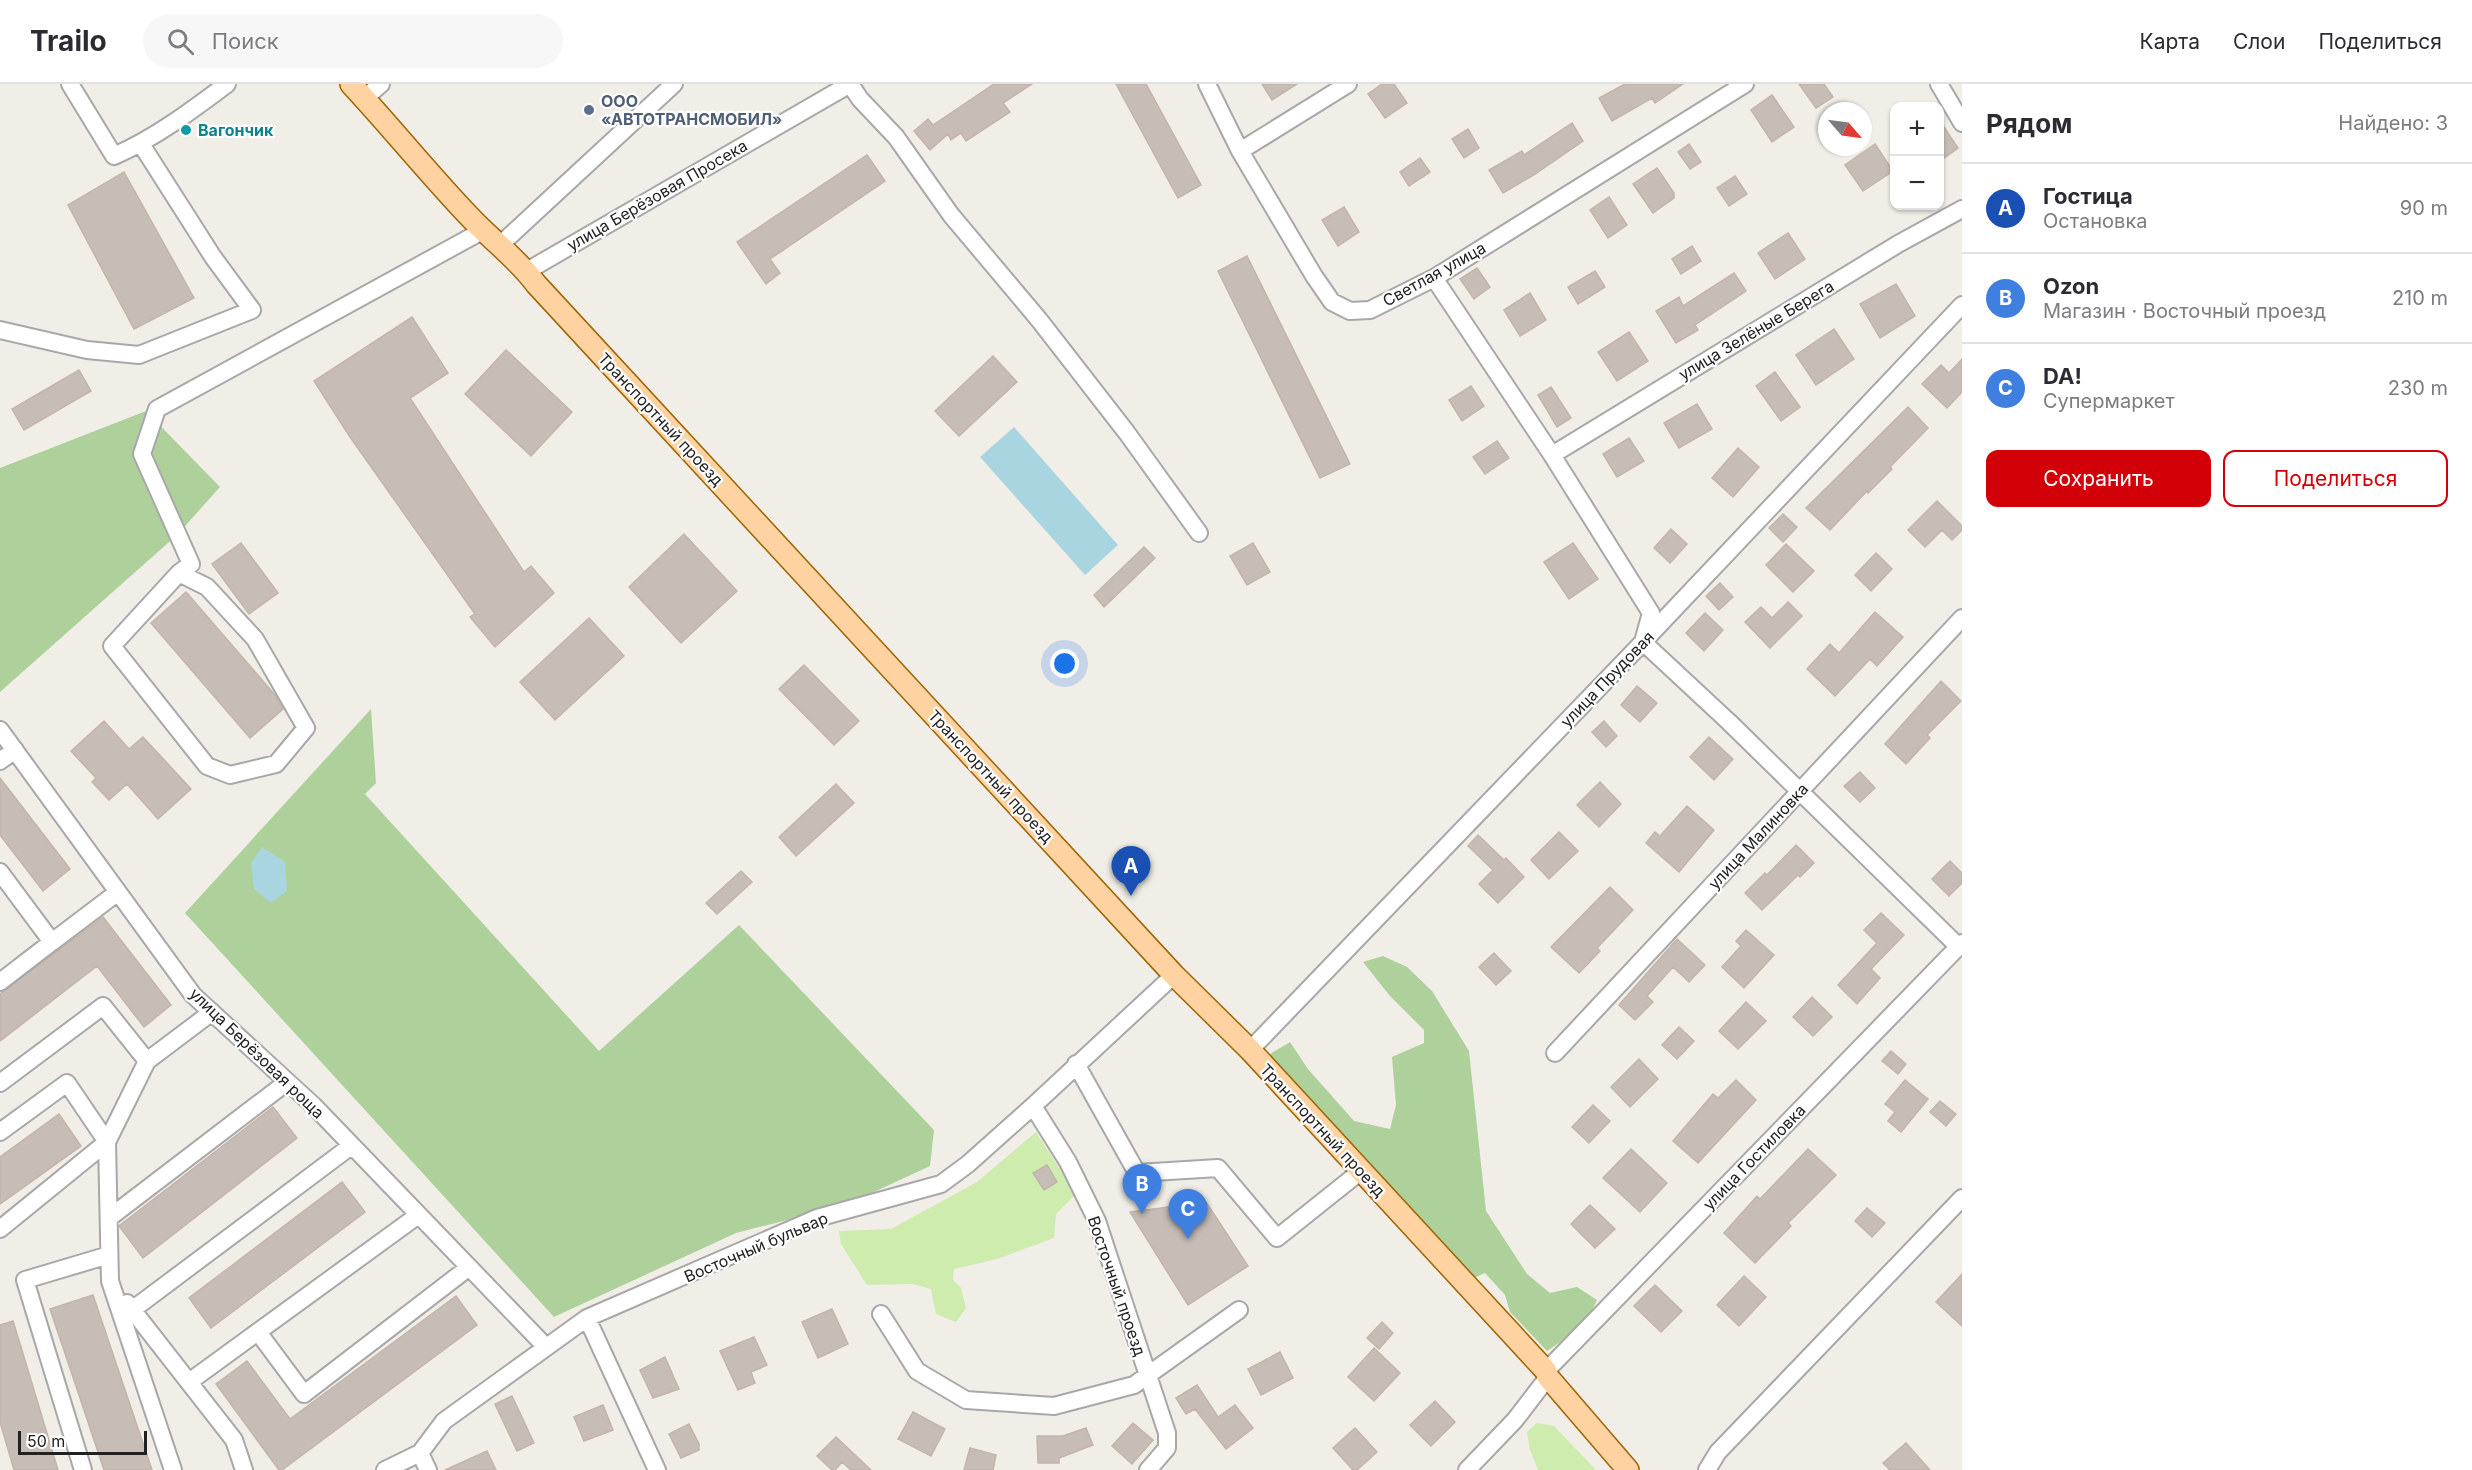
<!DOCTYPE html>
<html lang="ru">
<head>
<meta charset="utf-8">
<style>
	:root { --surface:#fff; --page:#f7f7f7; --text:#2b2b33; --muted:#7c7c81; --line:#e1e1e2; --accent:#d20008 }
	body { margin:0; font-family:Inter,sans-serif; background:var(--page); color:var(--text) }
	.controls { position:absolute; right:18px; top:18px; display:grid; overflow:hidden; border-radius:12px; box-shadow:0 2px 4px #0004 }
	.controls button { width:54px; height:54px; display:grid; place-items:center; padding:0; border:0; border-bottom:2px solid var(--line); background:var(--surface); color:var(--text); font:30px sans-serif }
	.compass { position:absolute; left:1818px; top:18px; width:54px; height:54px; border-radius:50%; background:var(--surface); box-shadow:0 2px 4px #0004; rotate:118deg }
	.scale { position:absolute; left:18px; bottom:15px; width:129px; box-sizing:border-box; padding-left:6px; border:3px solid #212121; border-top:0; font-size:16px; line-height:21px; white-space:nowrap; color:#212121; -webkit-text-stroke:4px #fff; paint-order:stroke }
	.you { position:absolute; left:1065px; top:580px; width:21px; height:21px; margin:-15px; border:4px solid #fff; border-radius:50%; background:#1a73e8; box-shadow:0 0 0 9px #1a73e833 }
	.badge { display:grid; place-items:center; width:39px; height:39px; border-radius:50%; background:var(--accent); color:#fff; font-size:20px; font-weight:700 }
	.pin { position:absolute; translate:-50% -50px; filter:drop-shadow(0 2px 3px #0008) }
	.pin::after { content:''; position:absolute; top:32px; width:21px; height:18px; background:inherit; clip-path:polygon(0 0,100% 0,50% 100%) }
	.list { margin:0; padding:0; list-style:none }
	h2 { display:flex; justify-content:space-between; align-items:center; height:78px; margin:0; padding:0 24px; font-size:26px }
	h2 small { font-size:20px; font-weight:400; color:var(--muted) }
	.list li { display:grid; grid-template-columns:39px 1fr auto; gap:18px; align-items:center; box-sizing:border-box; height:90px; padding:0 24px; border-top:2px solid var(--line) }
	.list b { display:block; font-size:22px; white-space:nowrap }
	.list p { margin:0; font-size:20px; white-space:nowrap; color:var(--muted) }
	.list em { font-size:20px; font-style:normal; color:var(--muted) }
	.actions { display:flex; gap:12px; padding:18px 24px }
	.actions a { flex:1; padding:14px 0; border:2px solid var(--accent); border-radius:12px; text-align:center; font-size:21px; color:var(--accent) }
	.actions .main { background:var(--accent); color:#fff }
	.icon { flex:none; width:33px; height:33px; fill:none; stroke:currentColor; stroke-width:2; stroke-linecap:round; stroke-linejoin:round }
	.map { position:relative; flex:none; width:1962px; height:1386px; overflow:hidden }
	header { display:flex; align-items:center; gap:36px; box-sizing:border-box; height:84px; padding:0 30px; background:var(--surface); border-bottom:2px solid var(--line) }
	header strong { font-size:28px }
	nav { display:flex; gap:33px; margin-inline-start:auto; font-size:21px }
	.search { width:420px; height:54px; background:var(--page); display:flex; align-items:center; gap:15px; box-sizing:border-box; padding:0 21px; border-radius:33px; color:var(--muted); font-size:22px }
	main { display:flex }
	aside { flex:1; background:var(--surface) }
	.map>svg:first-child { display:block }
	.grass { fill:#ceecad }
	.forest { fill:#aed19c }
	.water { fill:#a8d5df }
	.building { fill:#c6bdb7; stroke:#c4b4a9; stroke-width:1.5 }
	.lines { fill:none; stroke-linecap:round; stroke-linejoin:round }
	.minor-casing { stroke:#a8a8a8; stroke-width:20 }
	.major-casing { stroke:#9e6400; stroke-width:24 }
	.minor { stroke:#fff; stroke-width:16 }
	.major { stroke:#fed2a1; stroke-width:21 }
	.service-dot { fill:#5c6f8a; stroke:#fff; stroke-width:2 }
	.culture-dot { fill:#0f9aa8; stroke:#fff; stroke-width:2 }
	.labels { text-anchor:middle; stroke-width:4.5; stroke-linejoin:round; paint-order:stroke }
	.service-label { font-size:16px; font-weight:bold; fill:#4e5e75; stroke:#fff; text-anchor:start }
	.culture-label { font-size:16px; font-weight:bold; fill:#0d838f; stroke:#fff; text-anchor:start }
	.street-label { font-size:16px; fill:#212121; stroke:#fff }
</style>
</head>
<body>
<header>
<strong>Trailo</strong>
<div class="search"><svg class="icon" aria-label="search" viewBox="0 0 24 24"><circle cx="10" cy="10" r="6"/><path d="M15 15l6 6"/></svg>Поиск</div>
<nav><a>Карта</a><a>Слои</a><a>Поделиться</a></nav>
</header>
<main>
<div class="map">
<svg width="1962" height="1386" viewBox="0 0 1962 1386">
	<rect width="100%" height="100%" fill="#f1eee8"/>
	<path class="grass" d="M 1036,1048 L 1076,1110 L 1056,1130 L 1054,1154 L 997,1175 L 954,1185 L 953,1196 L 961,1204 L 966,1224 L 956,1238 L 936,1230 L 931,1205 L 913,1200 L 867,1201 L 841,1160 L 839,1147 L 891,1145 L 977,1098 Z
		M 1537,1339 L 1554,1342 L 1596,1386 L 1538,1386 L 1530,1366 L 1527,1348 Z"/>
	<path class="forest" d="M 146,327 L 220,403 L 177,451 L 0,608 L 0,384 Z
		M 371,625 L 376,699 L 365,710 L 599,967 L 739,841 L 934,1046 L 930,1082 L 846,1121 L 736,1149 L 554,1233 L 185,829 Z
		M 1383,872 L 1407,883 L 1432,907 L 1469,967 L 1486,1127 L 1527,1190 L 1550,1209 L 1577,1203 L 1597,1216 L 1584,1242 L 1547,1267 L 1510,1228 L 1505,1211 L 1485,1189 L 1474,1194 L 1283,990 L 1270,970 L 1290,958 L 1308,985 L 1354,1037 L 1390,1045 L 1396,1021 L 1392,973 L 1424,959 L 1424,946 L 1390,912 L 1363,878 Z"/>
	<path class="water" d="M 1014,343 L 1118,461 L 1085,491 L 980,373 Z
		M 262,763 L 285,778 L 287,807 L 271,819 L 254,805 L 251,779 Z"/>
	<path class="building" d="M 994,0 L 1032,0 L 1003,19 L 1010,28 L 966,57 L 961,49 L 951,56 L 948,50 L 930,66 L 914,47 L 928,35 L 933,41 Z
		M 1116,0 L 1146,0 L 1201,101 L 1178,114 Z
		M 1262,0 L 1297,0 L 1272,16 Z
		M 1382,0 L 1394,0 L 1407,19 L 1385,34 L 1368,10 Z
		M 1625,0 L 1683,0 L 1655,19 L 1652,14 L 1612,37 L 1599,14 Z
		M 1799,0 L 1824,0 L 1833,13 L 1816,24 Z
		M 1772,11 L 1794,43 L 1772,58 L 1751,26 Z
		M 1940,37 L 1958,64 L 1940,77 Z
		M 1572,39 L 1583,57 L 1535,90 L 1503,109 L 1489,86 L 1522,67 L 1524,71 Z
		M 1468,45 L 1479,64 L 1464,74 L 1452,55 Z
		M 1689,60 L 1701,78 L 1690,85 L 1678,68 Z
		M 1875,60 L 1893,87 L 1863,107 L 1845,81 Z
		M 867,71 L 885,97 L 770,175 L 780,189 L 766,200 L 737,158 Z
		M 1420,74 L 1430,88 L 1409,102 L 1400,88 Z
		M 1657,84 L 1674,109 L 1674,114 L 1653,129 L 1633,100 Z
		M 124,88 L 194,214 L 134,245 L 68,121 Z
		M 1735,92 L 1747,110 L 1729,122 L 1717,104 Z
		M 1609,113 L 1627,141 L 1608,154 L 1590,126 Z
		M 1344,123 L 1359,148 L 1338,162 L 1322,136 Z
		M 1788,149 L 1805,175 L 1775,195 L 1758,169 Z
		M 1692,162 L 1701,177 L 1681,190 L 1672,175 Z
		M 1247,172 L 1350,380 L 1320,394 L 1218,187 Z
		M 1477,184 L 1490,203 L 1474,215 L 1460,195 Z
		M 1595,187 L 1605,203 L 1578,220 L 1568,203 Z
		M 1734,189 L 1746,207 L 1695,241 L 1698,246 L 1676,259 L 1656,227 L 1679,213 L 1683,222 Z
		M 1896,200 L 1915,232 L 1880,254 L 1860,220 Z
		M 1530,209 L 1546,236 L 1520,252 L 1504,226 Z
		M 412,233 L 448,289 L 410,314 L 524,488 L 531,482 L 554,509 L 495,563 L 470,533 L 475,530 L 350,353 L 314,297 Z
		M 1834,245 L 1854,275 L 1816,301 L 1796,271 Z
		M 1629,248 L 1648,277 L 1617,297 L 1598,268 Z
		M 506,266 L 572,328 L 531,372 L 465,310 Z
		M 993,272 L 1017,298 L 959,352 L 935,327 Z
		M 1962,275 L 1962,308 L 1947,324 L 1922,300 L 1941,281 L 1949,289 Z
		M 79,286 L 91,307 L 24,346 L 12,325 Z
		M 1775,288 L 1800,323 L 1781,337 L 1756,302 Z
		M 1471,302 L 1484,322 L 1462,337 L 1449,316 Z
		M 1551,303 L 1571,334 L 1557,343 L 1538,311 Z
		M 1697,320 L 1712,345 L 1679,364 L 1664,339 Z
		M 1908,323 L 1928,344 L 1890,383 L 1892,385 L 1868,409 L 1867,407 L 1830,446 L 1806,424 Z
		M 1629,354 L 1644,377 L 1617,393 L 1603,370 Z
		M 1497,357 L 1509,374 L 1485,390 L 1473,373 Z
		M 1738,364 L 1759,383 L 1733,413 L 1712,394 Z
		M 1937,417 L 1962,442 L 1962,446 L 1952,456 L 1942,446 L 1925,463 L 1908,446 Z
		M 1783,430 L 1797,443 L 1783,458 L 1769,444 Z
		M 1671,445 L 1687,460 L 1670,479 L 1654,464 Z
		M 684,450 L 737,507 L 681,559 L 629,503 Z
		M 241,459 L 278,509 L 249,530 L 212,480 Z
		M 1253,459 L 1270,488 L 1247,501 L 1230,472 Z
		M 1573,459 L 1598,495 L 1569,515 L 1544,478 Z
		M 1786,460 L 1814,487 L 1793,508 L 1766,481 Z
		M 1144,463 L 1155,474 L 1104,523 L 1094,511 Z
		M 1876,469 L 1892,485 L 1871,507 L 1855,491 Z
		M 1720,499 L 1733,513 L 1719,526 L 1706,512 Z
		M 186,508 L 275,611 L 283,625 L 250,654 L 151,539 Z
		M 1788,518 L 1802,532 L 1770,564 L 1745,538 L 1761,523 L 1772,534 Z
		M 1875,528 L 1903,553 L 1877,582 L 1870,575 L 1835,612 L 1807,585 L 1830,560 L 1839,569 Z
		M 1705,529 L 1723,546 L 1704,567 L 1686,549 Z
		M 589,534 L 624,572 L 555,636 L 520,598 Z
		M 804,581 L 859,637 L 834,661 L 779,605 Z
		M 1941,597 L 1961,617 L 1927,651 L 1930,654 L 1906,680 L 1885,660 Z
		M 1637,602 L 1657,619 L 1640,638 L 1621,621 Z
		M 104,637 L 129,665 L 143,653 L 191,705 L 158,735 L 127,700 L 109,716 L 92,698 L 96,694 L 71,667 Z
		M 1604,637 L 1617,652 L 1606,663 L 1592,648 Z
		M 1709,653 L 1733,675 L 1714,696 L 1690,673 Z
		M 1860,688 L 1875,704 L 1860,718 L 1844,702 Z
		M 0,694 L 70,785 L 43,807 L 0,751 Z
		M 1600,698 L 1621,720 L 1599,743 L 1577,721 Z
		M 836,700 L 854,719 L 796,772 L 779,753 Z
		M 1687,722 L 1714,746 L 1679,788 L 1646,759 L 1655,748 L 1660,752 Z
		M 1559,748 L 1578,767 L 1549,795 L 1531,776 Z
		M 1478,751 L 1504,776 L 1506,774 L 1524,793 L 1498,819 L 1479,800 L 1493,786 L 1468,762 Z
		M 1796,761 L 1814,779 L 1800,793 L 1798,791 L 1762,826 L 1745,809 L 1765,789 L 1767,791 Z
		M 1950,777 L 1962,789 L 1962,799 L 1949,812 L 1932,795 Z
		M 741,787 L 752,798 L 717,830 L 706,819 Z
		M 1610,803 L 1633,826 L 1597,864 L 1600,867 L 1579,889 L 1551,863 Z
		M 1881,829 L 1904,851 L 1871,885 L 1880,894 L 1857,920 L 1838,901 L 1877,859 L 1864,846 Z
		M 103,833 L 171,921 L 144,943 L 97,882 L 0,957 L 0,910 Z
		M 1746,846 L 1774,871 L 1744,904 L 1722,883 L 1741,862 L 1736,857 Z
		M 1677,855 L 1705,881 L 1689,898 L 1673,883 L 1647,912 L 1653,918 L 1635,936 L 1619,921 Z
		M 1494,869 L 1511,887 L 1496,901 L 1479,883 Z
		M 1812,913 L 1832,933 L 1813,952 L 1793,933 Z
		M 1746,918 L 1766,937 L 1738,965 L 1719,947 Z
		M 1679,943 L 1694,957 L 1677,975 L 1662,961 Z
		M 1891,967 L 1906,980 L 1898,990 L 1882,977 Z
		M 1639,975 L 1658,995 L 1630,1023 L 1611,1003 Z
		M 1736,996 L 1756,1016 L 1698,1079 L 1673,1057 L 1713,1010 L 1718,1014 Z
		M 1905,996 L 1928,1015 L 1901,1048 L 1888,1037 L 1895,1028 L 1885,1020 Z
		M 1940,1017 L 1956,1030 L 1946,1042 L 1930,1028 Z
		M 1593,1021 L 1610,1037 L 1589,1059 L 1572,1043 Z
		M 273,1023 L 297,1054 L 143,1174 L 119,1142 Z
		M 59,1030 L 81,1062 L 0,1120 L 0,1073 Z
		M 1631,1065 L 1667,1099 L 1640,1128 L 1603,1094 Z
		M 1808,1065 L 1836,1091 L 1788,1139 L 1791,1142 L 1755,1179 L 1724,1149 L 1757,1112 L 1760,1115 Z
		M 1047,1081 L 1057,1098 L 1044,1106 L 1033,1089 Z
		M 342,1098 L 365,1128 L 211,1244 L 189,1214 Z
		M 1206,1118 L 1248,1182 L 1188,1221 L 1130,1128 Z
		M 1590,1121 L 1615,1145 L 1595,1164 L 1571,1140 Z
		M 1867,1124 L 1885,1139 L 1872,1153 L 1855,1137 Z
		M 1962,1190 L 1962,1242 L 1936,1218 Z
		M 1744,1192 L 1766,1213 L 1739,1242 L 1717,1221 Z
		M 1655,1201 L 1682,1227 L 1661,1248 L 1634,1222 Z
		M 93,1211 L 152,1386 L 104,1386 L 76,1302 L 50,1225 Z
		M 456,1212 L 477,1241 L 282,1386 L 279,1386 L 216,1300 L 247,1277 L 290,1335 Z
		M 832,1225 L 848,1260 L 818,1274 L 802,1238 Z
		M 13,1237 L 21,1263 L 58,1386 L 14,1386 L 0,1338 L 0,1241 Z
		M 1382,1238 L 1393,1249 L 1379,1265 L 1367,1254 Z
		M 754,1253 L 767,1281 L 751,1288 L 755,1299 L 738,1306 L 720,1267 Z
		M 1374,1264 L 1400,1289 L 1374,1317 L 1348,1293 Z
		M 1280,1268 L 1293,1294 L 1261,1311 L 1248,1285 Z
		M 665,1273 L 679,1305 L 653,1314 L 640,1286 Z
		M 1197,1301 L 1218,1333 L 1235,1321 L 1253,1344 L 1226,1365 L 1195,1325 L 1186,1330 L 1176,1314 Z
		M 512,1312 L 534,1359 L 517,1367 L 495,1320 Z
		M 1435,1317 L 1455,1338 L 1431,1362 L 1410,1341 Z
		M 603,1321 L 613,1346 L 584,1357 L 574,1333 Z
		M 913,1328 L 945,1345 L 931,1372 L 898,1355 Z
		M 1133,1339 L 1153,1356 L 1132,1380 L 1112,1362 Z
		M 689,1340 L 699,1360 L 699,1366 L 681,1374 L 669,1350 Z
		M 1086,1344 L 1093,1361 L 1059,1374 L 1059,1379 L 1038,1379 L 1037,1352 L 1063,1352 Z
		M 1355,1344 L 1377,1368 L 1357,1386 L 1353,1386 L 1333,1364 Z
		M 836,1353 L 871,1386 L 851,1386 L 842,1378 L 835,1386 L 832,1386 L 817,1372 Z
		M 1906,1359 L 1930,1386 L 1890,1386 L 1883,1379 Z
		M 970,1364 L 996,1371 L 993,1386 L 964,1386 Z
		M 487,1367 L 496,1386 L 445,1386 Z"/>
	<g class="lines">
		<defs>
			<path id="minor" d="M 70,0 L 114,72 C 155,54 191,27 227,0
				M 850,0 L 860,15 L 896,53 L 951,131 L 1040,237 L 1127,349 L 1199,449
				M 1207,0 L 1240,67 L 1314,192 L 1332,218 L 1350,227 L 1370,226 L 1434,194 L 1745,0
				M 1939,0 L 1962,39
				M 365,14 L 381,0
				M 1240,67 L 1348,0
				M 500,161 L 674,0
				M 527,187 L 850,0
				M 1434,194 L 1552,371 L 1651,529 L 1643,558 L 1729,638 L 1959,863
				M 0,246 L 87,266 L 139,271 L 252,226 L 213,173 L 141,60
				M 1552,371 L 1898,160 L 1962,125
				M 179,489 L 207,503 L 255,555 L 306,644 L 276,680 L 230,691 L 207,682 L 112,562 L 179,489 L 191,480 L 142,370 L 157,325 L 482,147
				M 0,646 L 193,911 L 314,1022 L 546,1263
				M 0,677 L 15,666
				M 0,788 L 52,858 L 118,808
				M 0,898 L 52,858
				M 1250,966 L 1643,558 L 1962,221
				M 1555,969 L 1962,534
				M 147,977 L 212,928
				M 1076,980 L 1137,1089 L 1218,1084 L 1277,1154 L 1361,1087
				M 0,999 L 103,922 L 147,977 L 107,1058 L 67,999 L 0,1048
				M 1033,1022 L 1068,1078 L 1097,1137 L 1167,1349 L 1167,1364 L 1148,1386
				M 107,1058 L 110,1197 L 173,1386
				M 109,1134 L 287,998
				M 0,1145 L 107,1058
				M 127,1219 L 234,1356 L 244,1386
				M 132,1226 L 351,1062
				M 881,1230 L 917,1287 L 966,1316 L 1054,1322 L 1134,1301 L 1239,1226
				M 587,1234 L 657,1386
				M 258,1248 L 304,1310 L 468,1184
				M 1546,1287 L 1962,859
				M 189,1298 L 417,1132
				M 420,1369 L 428,1386
				M 83,1386 L 25,1196 L 109,1171
				M 385,1386 L 420,1369 L 444,1337 L 587,1234 L 817,1134 L 941,1100 L 968,1080 L 1033,1022 L 1174,891
				M 1467,1386 L 1515,1336 L 1548,1293
				M 1707,1386 L 1718,1368 L 1962,1114"/>
			<path id="major" d="M 351,0 C 391,43 428,89 468,131 C 490,155 517,174 536,200 L 1174,891 L 1250,966 L 1546,1287 L 1548,1293 L 1628,1386"/>
		</defs>
		<use href="#minor" class="minor-casing"/>
		<use href="#major" class="major-casing"/>
		<use href="#minor" class="minor"/>
		<use href="#major" class="major"/>
	</g>
	<circle class="service-dot" cx="589" cy="26" r="6"/>
	<circle class="culture-dot" cx="186" cy="46" r="6"/>
	<g class="labels">
		<g class="service-label">
			<text x="601" y="23">ООО<tspan x="601" dy="18">«АВТОТРАНСМОБИЛ»</tspan></text>
		</g>
		<g class="culture-label">
			<text x="198" y="52">Вагончик</text>
		</g>
		<g class="street-label">
			<text transform="translate(657 111) rotate(-30)" y="6">улица Берёзовая Просека</text>
			<text transform="translate(1434 190) rotate(-29)" y="6">Светлая улица</text>
			<text transform="translate(1756 246) rotate(-31)" y="6">улица Зелёные Берега</text>
			<text transform="translate(661 335) rotate(47)" y="6">Транспортный проезд</text>
			<text transform="translate(1607 595) rotate(-46)" y="6">улица Прудовая</text>
			<text transform="translate(991 692) rotate(47)" y="6">Транспортный проезд</text>
			<text transform="translate(1758 752) rotate(-47)" y="6">улица Малиновка</text>
			<text transform="translate(257 969) rotate(44)" y="6">улица Берёзовая роща</text>
			<text transform="translate(1323 1046) rotate(47)" y="6">Транспортный проезд</text>
			<text transform="translate(1754 1073) rotate(-46)" y="6">улица Гостиловка</text>
			<text transform="translate(756 1163) rotate(-23)" y="6">Восточный бульвар</text>
			<text transform="translate(1117 1202) rotate(71)" y="6">Восточный проезд</text>
		</g>
	</g>
</svg>
<div class="controls">
<button>+</button>
<button>−</button>
</div>
<svg class="compass" viewBox="-18 -18 36 36"><path d="M0-13l5 13h-10z" fill="#e53935"/><path d="M0 13l5-13h-10z" fill="#7c7c81"/></svg>
<div class="scale">50 m</div>
<div class="you"></div>
<div class="pin badge" style="left:1131px;top:812px;background:#1a4fb4">A</div>
<div class="pin badge" style="left:1142px;top:1130px;background:#3f7fe0">B</div>
<div class="pin badge" style="left:1188px;top:1155px;background:#3f7fe0">C</div>
</div>
<aside>
<h2>Рядом<small>Найдено: 3</small></h2>
<ul class="list">
<li><span class="badge" style="background:#1a4fb4">A</span><div><b>Гостица</b><p>Остановка</p></div><em>90 m</em></li>
<li><span class="badge" style="background:#3f7fe0">B</span><div><b>Ozon</b><p>Магазин · Восточный проезд</p></div><em>210 m</em></li>
<li><span class="badge" style="background:#3f7fe0">C</span><div><b>DA!</b><p>Супермаркет</p></div><em>230 m</em></li>
</ul>
<div class="actions"><a class="main">Сохранить</a><a>Поделиться</a></div>
</aside>
</main>
</body>
</html>
